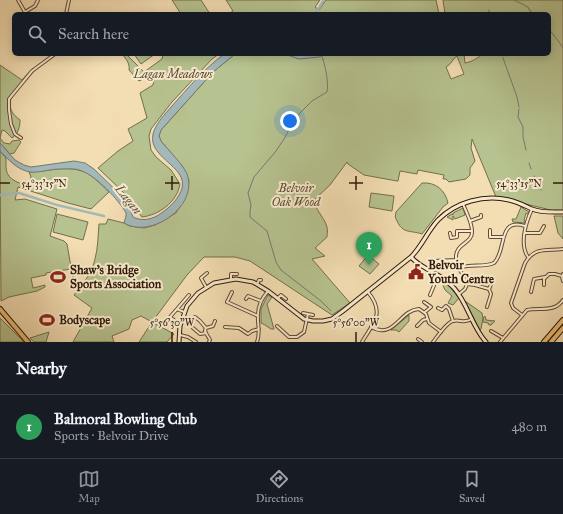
<!DOCTYPE html>
<html lang="en">
<head>
<meta charset="utf-8">
<style>
	:root { --surface:#171b24; --page:#20242c; --text:#f1f3f6; --muted:#9ea1a6; --line:#363941; --accent:#8c9099 }
	body { margin:0; font-family:"IM FELL Great Primer",serif; background:var(--page); color:var(--text) }
	.you { position:absolute; left:290px; top:121px; width:14px; height:14px; margin:-10px; border:3px solid #fff; border-radius:50%; background:#1a73e8; box-shadow:0 0 0 6px #1a73e833 }
	.badge { display:grid; place-items:center; width:26px; height:26px; border-radius:50%; background:var(--accent); color:#fff; font-size:13px; font-weight:700 }
	.pin { position:absolute; translate:-50% -33px; filter:drop-shadow(0 1px 2px #0008) }
	.pin::after { content:''; position:absolute; top:21px; width:14px; height:12px; background:inherit; clip-path:polygon(0 0,100% 0,50% 100%) }
	.list { margin:0; padding:0; list-style:none }
	h2 { display:flex; justify-content:space-between; align-items:center; height:52px; margin:0; padding:0 16px; font-size:17px }
	h2 small { font-size:13px; font-weight:400; color:var(--muted) }
	.list li { display:grid; grid-template-columns:26px 1fr auto; gap:12px; align-items:center; box-sizing:border-box; height:64px; padding:0 16px; border-top:1px solid var(--line) }
	.list b { display:block; font-size:15px; white-space:nowrap }
	.list p { margin:0; font-size:13px; white-space:nowrap; color:var(--muted) }
	.list em { font-size:13px; font-style:normal; color:var(--muted) }
	.icon { flex:none; width:22px; height:22px; fill:none; stroke:currentColor; stroke-width:2; stroke-linecap:round; stroke-linejoin:round }
	.map { position:relative; flex:none; width:563px; height:342px; overflow:hidden }
	.search { position:absolute; background:var(--surface); box-shadow:0 2px 10px #0003; left:12px; right:12px; top:12px; height:44px; display:flex; align-items:center; gap:10px; box-sizing:border-box; padding:0 14px; border-radius:6px; color:var(--muted); font-size:15px }
	.sheet { height:116px; background:var(--surface) }
	nav { display:flex; justify-content:space-around; align-items:center; box-sizing:border-box; height:56px; border-top:1px solid var(--line); background:var(--surface); font-size:11px; color:var(--muted) }
	nav a { display:grid; justify-items:center; gap:2px }
	nav .on { color:var(--accent) }
	.map>svg:first-child { display:block }
	.green { fill:#b6c28f; stroke:#746e4b; fill-rule:evenodd }
	.water { fill:#a2b8b9; stroke:#757972 }
	.lines { fill:none; stroke-linecap:round; stroke-linejoin:round }
	.stream { stroke:#757972; stroke-width:1 }
	.canal { stroke:#a2b8b9; stroke-width:2.5 }
	.street-casing { stroke:#624b32; stroke-width:4 }
	.secondary-casing { stroke:#311a07; stroke-width:5 }
	.highway-casing { stroke:#311a07; stroke-width:6 }
	.street { stroke:#f7e9cd; stroke-width:2 }
	.secondary { stroke:#f7e9cd; stroke-width:3 }
	.highway { stroke:#eabe79; stroke-width:4 }
	.ticks { fill:none; stroke:#311a07; stroke-width:1.5 }
	.labels { text-anchor:middle; stroke-width:4; stroke-linejoin:round; paint-order:stroke }
	.park-label { font-size:12px; font-style:italic; fill:#594c30; stroke:#f7e9cd }
	.poi-label { font-size:12px; font-weight:bold; fill:#311a07; stroke:#f7e9cd; text-anchor:start }
	.water-label { font-size:13px; font-style:italic; fill:#595145; stroke:#f7e9cd }
	.ticks-label { font-size:10px; text-anchor:middle; fill:#311a07; stroke:#f7e9cd; stroke-width:4; stroke-linejoin:round; paint-order:stroke }
</style>
</head>
<body>
<div class="map">
<svg width="563" height="342" viewBox="0 0 563 342">
	<rect width="100%" height="100%" fill="#f3ddb2"/>
	<filter id="stains"><feTurbulence type="fractalNoise" baseFrequency=".005" numOctaves="4"/><feColorMatrix values="0 0 0 0 .2 0 0 0 0 .09 0 0 0 0 .02 0 0 0 .5 -.17"/></filter>
	<radialGradient id="worn" r=".72"><stop offset=".6" stop-color="#630" stop-opacity="0"/><stop offset="1" stop-color="#630" stop-opacity=".3"/></radialGradient>
	<path class="green" d="M 172,0 L 201,0 L 210,14 L 181,14 Z
		M 226,0 L 320,0 L 315,7 L 319,10 L 326,0 L 436,0 L 439,14 L 228,14 L 233,11 Z
		M 443,0 L 563,0 L 563,211 L 555,211 L 496,197 L 472,139 L 471,148 L 475,161 L 470,168 L 470,175 L 466,179 L 449,182 L 446,179 L 443,179 L 444,175 L 418,170 L 417,174 L 400,171 L 398,181 L 397,181 L 364,175 L 348,164 L 347,162 L 330,185 L 315,199 C 314,210 324,216 327,227 C 328,230 327,234 327,237 L 315,248 L 325,256 L 312,259 L 350,303 L 332,315 L 250,261 L 235,257 L 204,257 L 187,275 L 152,322 L 174,334 L 167,342 L 139,342 L 152,322 L 141,316 L 132,320 L 129,329 L 112,336 L 114,342 L 73,342 L 92,308 L 74,295 C 83,284 92,273 95,259 C 98,248 98,236 99,224 L 106,224 L 108,219 L 124,223 L 130,226 L 144,228 L 155,225 L 176,213 L 187,193 L 189,181 L 183,167 L 161,141 L 159,136 L 161,130 L 213,72 L 235,54 L 285,54 C 298,58 313,57 326,54 L 464,54 L 465,63 C 471,62 479,58 481,54 L 549,54 L 549,14 L 445,14 ZM 457,56 L 464,74 L 451,79 L 446,67 C 451,65 453,58 457,56 Z
		M 122,54 L 126,54 L 144,72 L 162,59 L 163,54 L 219,54 L 212,59 L 172,102 L 151,129 L 149,136 L 151,150 L 156,157 L 171,170 L 180,184 C 177,202 159,215 142,217 L 122,191 L 98,168 L 118,151 L 133,141 L 128,129 L 147,118 L 140,93 L 153,85 L 155,76 L 153,72 L 149,71 L 143,79 L 139,81 L 129,70 C 130,63 126,59 122,54 Z
		M 134,54 L 155,54 L 141,64 Z
		M 0,65 L 22,80 L 33,68 L 35,70 L 11,98 C 8,108 12,114 20,120 C 20,127 18,134 12,138 L 5,131 L 2,130 L 0,138 L 4,143 L 10,144 L 12,141 L 19,140 L 21,142 L 14,153 L 10,154 L 0,143 Z
		M 0,151 L 6,158 C 6,170 5,176 17,182 C 22,184 24,185 29,184 L 31,177 L 29,172 C 46,172 65,165 82,171 C 92,174 100,184 109,192 L 91,209 L 68,203 L 18,187 L 15,200 L 25,199 L 57,209 L 50,236 L 64,241 L 67,244 L 71,267 L 76,274 L 73,277 L 71,269 L 46,273 L 46,275 L 31,278 L 33,288 L 45,285 L 45,287 L 37,291 L 9,297 L 1,301 Z
		M 422,183 C 436,182 445,190 448,203 L 443,207 L 422,234 C 410,230 403,234 397,221 C 395,217 395,217 396,212 Z
		M 371,193 L 394,196 L 392,211 L 369,207 Z
		M 521,207 L 529,212 L 528,214 L 526,213 L 524,220 L 525,221 L 525,223 L 513,222 L 512,219 L 516,219 Z
		M 463,208 L 465,215 L 455,219 L 453,216 L 453,220 L 447,217 L 452,214 L 453,215 L 453,213 Z
		M 57,214 L 88,222 L 83,240 L 53,232 Z
		M 554,216 L 563,216 L 563,239 L 558,233 Z
		M 368,255 L 379,264 L 370,274 L 359,266 Z
		M 440,279 L 449,286 L 459,298 L 453,305 L 448,303 L 452,296 L 445,290 Z
		M 268,295 L 272,297 L 267,304 L 274,329 L 271,329 L 265,325 L 261,323 L 261,309 Z
		M 465,301 L 482,313 L 483,318 L 485,316 L 486,320 L 495,321 L 491,325 L 489,325 L 488,323 L 483,322 L 483,318 L 481,329 L 480,330 Z
		M 409,315 L 409,321 L 399,332 L 396,330 L 391,330 Z
		M 0,318 L 24,342 L 0,342 Z
		M 49,332 L 46,342 L 34,342 L 30,338 Z"/>
	<path class="water" d="M 224,54 L 235,54 L 213,72 L 161,130 L 159,136 L 161,141 C 168,150 186,167 188,177 C 196,208 150,239 124,223 L 126,216 L 126,213 C 119,200 96,176 82,171 C 75,168 67,169 60,169 C 50,169 40,173 30,172 C 17,170 8,159 0,151 L 0,143 L 15,160 L 24,165 L 31,167 L 74,161 L 85,163 L 94,169 L 127,201 L 133,217 C 141,221 149,220 157,216 C 165,211 174,204 179,195 C 196,168 147,160 153,134 C 156,123 165,114 172,106 C 188,88 204,69 224,54 Z
		M 285,54 L 326,54 L 319,57 L 299,59 Z"/>
	<g class="lines">
		<path class="stream" d="M 514,0 L 528,7 L 530,11 L 535,14
			M 489,10 L 489,14
			M 549,29 C 554,36 559,41 563,48
			M 321,54 C 325,63 329,83 327,92 L 312,101 L 300,113 L 292,124 L 284,139 L 276,151 L 254,177 L 248,193 L 251,205 L 250,211 L 250,217 L 267,231 L 276,262 L 281,270 L 321,301 L 331,311
			M 502,54 L 503,56
			M 503,58 L 517,97 L 519,107
			M 519,109 L 518,117 L 523,127 L 523,137 L 526,150
			M 529,163 L 531,169
			M 534,176 L 536,183 L 541,190"/>
		<path class="canal" d="M 315,14 L 324,0
			M 0,195 L 19,193 L 57,205 L 104,216"/>
		<defs>
			<path id="street" d="M 18,0 L 26,14
				M 25,12 L 35,6 L 38,0
				M 66,14 L 69,0
				M 21,138 L 15,134 L 11,124 L 9,110 L 9,99 L 32,71 L 55,54
				M 470,221 L 481,217 L 481,215
				M 490,230 L 490,237 L 504,237
				M 450,233 L 451,238 L 457,237 L 457,231 L 472,231
				M 525,233 L 540,233 L 544,226
				M 528,257 C 519,244 526,222 532,209
				M 434,261 L 456,260
				M 460,268 C 471,263 483,268 494,263 C 507,251 497,217 525,226
				M 563,274 L 562,277 L 563,281
				M 231,280 L 231,274 L 237,274
				M 257,284 L 259,280 L 261,280
				M 467,284 L 475,285 L 489,289 L 491,294 L 487,307
				M 544,285 L 544,279 L 549,274 L 555,274 L 562,276
				M 206,287 L 201,278 L 207,273
				M 489,289 L 492,282
				M 232,292 L 227,302 L 258,316
				M 531,292 L 534,279 L 545,277
				M 459,294 L 465,289 L 467,284 C 464,276 457,267 456,258 C 455,243 473,244 472,231 C 472,222 466,212 463,204
				M 430,295 L 435,283 L 440,276
				M 278,298 L 281,295 L 286,299
				M 246,299 L 248,296 L 261,301
				M 424,302 L 431,307 L 425,312
				M 438,308 L 442,310 L 446,306 L 449,309 L 453,321
				M 184,312 L 177,309 L 189,295
				M 303,313 L 313,315
				M 522,315 L 513,308 L 511,303 L 525,263 C 535,246 547,251 563,249
				M 195,317 L 200,321 L 206,328
				M 174,320 L 170,317 L 177,309
				M 277,326 L 289,337 L 297,337 L 304,332 L 308,314
				M 417,326 L 423,320 L 427,319
				M 225,327 L 239,328 L 248,334 L 252,331 L 259,329
				M 371,327 C 395,340 399,310 419,309 L 426,314 L 429,323 L 441,332
				M 193,328 L 200,334 L 206,333
				M 491,331 L 503,338
				M 180,335 L 188,337 L 196,342
				M 418,339 L 422,342
				M 209,342 L 210,340 C 208,335 203,332 206,328 L 213,326 L 215,321
				M 257,342 C 261,332 257,324 258,314 C 258,305 263,297 268,291
				M 362,342 C 374,322 385,313 368,292
				M 433,342 C 437,337 447,322 453,321 C 461,319 463,324 472,319
				M 500,342 L 527,310 C 540,307 554,313 563,300"/>
			<path id="secondary" d="M 411,257 C 418,265 426,268 434,273 C 442,277 448,282 454,288 C 468,304 472,327 486,342
				M 179,342 L 180,326 L 187,306 L 198,293 L 214,283 L 236,279 L 253,282 L 268,291 L 304,319 L 313,321 L 323,321 L 332,319 L 343,311 L 411,257 C 422,246 427,232 438,220 C 456,202 484,194 509,200 C 518,202 525,206 532,209 C 542,213 553,212 563,212"/>
			<path id="highway" d="M 0,309 L 28,342
				M 544,342 L 563,320
				M 551,342 L 563,328"/>
		</defs>
		<use href="#street" class="street-casing"/>
		<use href="#secondary" class="secondary-casing"/>
		<use href="#highway" class="highway-casing"/>
		<use href="#street" class="street"/>
		<use href="#secondary" class="secondary"/>
		<use href="#highway" class="highway"/>
	</g>
	<path class="ticks" d="M 172,176 L 172,190M 356,176 L 356,190M 0,183 L 10,183M 165,183 L 179,183M 349,183 L 363,183M 553,183 L 563,183M 172,332 L 172,342M 356,332 L 356,342"/>
	<defs>
		<symbol id="civic-bare" viewBox="-9 -9 18 18"><path d="M-.6-6.5H3V-4.5H.6V-3L4-1V1h2V6H-6V1h2V-1L-.6-3ZM-1.2 2.5V6h2.4V2.5Z" fill="#8f2418" stroke="#f7e9cd" stroke-width="2.5" paint-order="stroke"/></symbol>
		<symbol id="stadium-bare" viewBox="-9 -9 18 18"><path d="M0-5a6.5 5 0 1 0 0 10a6.5 5 0 1 0 0-10ZM-3.5-1.8h7v3.6h-7Z" fill="#8f2418" stroke="#f7e9cd" stroke-width="2.5" paint-order="stroke"/></symbol>
	</defs>
	<g fill-rule="evenodd">
		<use href="#civic-bare" x="405" y="261" width="22" height="22"/>
		<use href="#stadium-bare" x="47" y="266" width="22" height="22"/>
		<use href="#stadium-bare" x="36" y="309" width="22" height="22"/>
	</g>
	<g class="labels">
		<g class="park-label">
			<text x="173" y="78">Lagan Meadows</text>
			<text x="296" y="192">Belvoir<tspan x="296" dy="14">Oak Wood</tspan></text>
		</g>
		<g class="poi-label">
			<text x="428" y="269">Belvoir<tspan x="428" dy="14">Youth Centre</tspan></text>
			<text x="70" y="274">Shaw's Bridge<tspan x="70" dy="14">Sports Association</tspan></text>
			<text x="59" y="324">Bodyscape</text>
		</g>
		<g class="water-label">
			<text transform="translate(129 199) rotate(51)" y="5">Lagan</text>
		</g>
	</g>
	<g class="ticks-label">
		<text x="44" y="187">54°33'15"N</text>
		<text x="519" y="187">54°33'15"N</text>
		<text x="172" y="326">5°56'30"W</text>
		<text x="356" y="326">5°56'00"W</text>
	</g>
	<rect width="100%" height="100%" filter="url(#stains)"/>
	<rect width="100%" height="100%" fill="url(#worn)"/>
</svg>
<div class="you"></div>
<div class="pin badge" style="left:369px;top:265px;background:#2e9e5b">1</div>
<div class="search"><svg class="icon" aria-label="search" viewBox="0 0 24 24"><circle cx="10" cy="10" r="6"/><path d="M15 15l6 6"/></svg>Search here</div>
</div>
<section class="sheet">
<h2>Nearby<small></small></h2>
<ul class="list">
<li><span class="badge" style="background:#2e9e5b">1</span><div><b>Balmoral Bowling Club</b><p>Sports · Belvoir Drive</p></div><em>480 m</em></li>
</ul>
</section>
<nav>
<a class="on"><svg class="icon" aria-label="map" viewBox="0 0 24 24"><path d="M3 6l6-2 6 2 6-2v14l-6 2-6-2-6 2zM9 4v14M15 6v14"/></svg>Map</a>
<a><svg class="icon" aria-label="directions" viewBox="0 0 24 24"><path d="M12 3l9 9-9 9-9-9zM9 14v-3h6M13 9l2 2-2 2"/></svg>Directions</a>
<a><svg class="icon" aria-label="saved" viewBox="0 0 24 24"><path d="M7 4h10v16l-5-4-5 4z"/></svg>Saved</a>
</nav>
</body>
</html>
